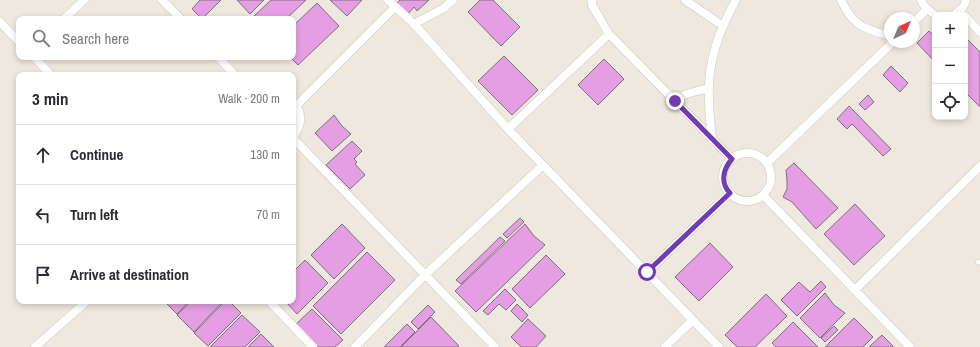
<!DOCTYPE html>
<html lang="en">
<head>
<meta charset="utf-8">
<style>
	:root { --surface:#fff; --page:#f2f2f3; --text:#2b2b33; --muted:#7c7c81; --line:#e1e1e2 }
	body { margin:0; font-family:"Archivo Narrow",sans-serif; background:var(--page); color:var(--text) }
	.controls { position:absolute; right:12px; top:12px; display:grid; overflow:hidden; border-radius:8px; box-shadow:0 2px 6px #0003 }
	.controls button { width:36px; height:36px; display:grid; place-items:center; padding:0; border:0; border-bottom:1px solid var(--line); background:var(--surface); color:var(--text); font:20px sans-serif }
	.compass { position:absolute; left:884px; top:12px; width:36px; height:36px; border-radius:50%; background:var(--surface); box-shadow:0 2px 6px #0003; rotate:44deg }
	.stop { position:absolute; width:12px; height:12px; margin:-9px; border:3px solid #713bb1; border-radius:50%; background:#fff }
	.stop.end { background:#713bb1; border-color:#fff; box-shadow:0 1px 4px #0008 }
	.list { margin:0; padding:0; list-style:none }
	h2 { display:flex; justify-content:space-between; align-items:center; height:52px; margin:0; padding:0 16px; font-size:17px }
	h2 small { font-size:13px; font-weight:400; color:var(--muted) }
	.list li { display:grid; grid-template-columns:26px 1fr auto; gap:12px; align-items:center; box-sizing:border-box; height:60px; padding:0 16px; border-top:1px solid var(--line) }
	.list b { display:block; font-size:15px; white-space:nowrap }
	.list em { font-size:13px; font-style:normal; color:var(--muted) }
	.icon { flex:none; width:22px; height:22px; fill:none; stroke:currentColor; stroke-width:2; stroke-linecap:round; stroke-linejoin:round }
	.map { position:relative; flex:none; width:980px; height:347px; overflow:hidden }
	.search { position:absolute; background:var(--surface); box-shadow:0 2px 6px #0003; left:16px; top:16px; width:280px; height:44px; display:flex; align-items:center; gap:10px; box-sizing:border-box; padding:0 14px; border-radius:8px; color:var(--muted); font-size:15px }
	.panel { position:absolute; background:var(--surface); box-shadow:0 2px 6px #0003; left:16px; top:72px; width:280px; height:232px; border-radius:8px }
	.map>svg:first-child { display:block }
	.built { fill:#eee8de; fill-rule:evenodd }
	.building { fill:#e59ee3; stroke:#787578 }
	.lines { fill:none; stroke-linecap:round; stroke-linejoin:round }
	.lane-casing { stroke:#cccac7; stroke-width:5 }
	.street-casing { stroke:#cccac7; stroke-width:9 }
	.lane { stroke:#fff; stroke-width:4 }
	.street { stroke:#fff; stroke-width:8 }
	.route { stroke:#713bb1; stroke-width:5 }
</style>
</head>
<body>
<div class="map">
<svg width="980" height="347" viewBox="0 0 980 347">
	<rect width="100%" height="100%" fill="#f4f2ef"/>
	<path class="built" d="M 0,0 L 980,0 L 980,347 L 0,347 ZM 935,15 L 965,15 L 965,117 L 935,117 ZM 890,18 L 914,18 L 914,42 L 890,42 ZM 19,19 L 293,19 L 293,57 L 19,57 ZM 19,75 L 293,75 L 293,301 L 19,301 Z"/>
	<path class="building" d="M 200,0 L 221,0 L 202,19 L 192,9 Z
		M 237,0 L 264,0 L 250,14 Z
		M 271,0 L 306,0 L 286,19 L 253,19 L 252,18 Z
		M 330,0 L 362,0 L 347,16 Z
		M 400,0 L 429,0 L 417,11 L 414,7 L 408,14 L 397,3 Z
		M 480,0 L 493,0 L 520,27 L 501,46 L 468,12 Z
		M 317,3 L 339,26 L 298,65 L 290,57 L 293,57 L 293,26 Z
		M 929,31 L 935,37 L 935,62 L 917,43 Z
		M 965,37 L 980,52 L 980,107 L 965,92 Z
		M 504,56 L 538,90 L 512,115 L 478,81 Z
		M 604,59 L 624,79 L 598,105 L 578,85 Z
		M 891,66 L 908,83 L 900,92 L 883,75 Z
		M 868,95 L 874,102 L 865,110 L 859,104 Z
		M 849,106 L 891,149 L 883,156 L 852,124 L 847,129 L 837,119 Z
		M 334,115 L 342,126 L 351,134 L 332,151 L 315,133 Z
		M 352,141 L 362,151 L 354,159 L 357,162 L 355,164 L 365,175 L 350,189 L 326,165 Z
		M 794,163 L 838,208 L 816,229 L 792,202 L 783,197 L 787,189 L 787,180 L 786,170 Z
		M 855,204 L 885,236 L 854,265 L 824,234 Z
		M 520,218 L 524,222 L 507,238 L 503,234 Z
		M 342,224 L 365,248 L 334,279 L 311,255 Z
		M 525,224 L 534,236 L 545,245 L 476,312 L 455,291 Z
		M 500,237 L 505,241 L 461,284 L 456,280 Z
		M 710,243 L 733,267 L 699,301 L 675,277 Z
		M 367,252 L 395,280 L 341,334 L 313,306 Z
		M 546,255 L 565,274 L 530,308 L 512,289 Z
		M 305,260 L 328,283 L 297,314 L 285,301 L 293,301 L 293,272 Z
		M 821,281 L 826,287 L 797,316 L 781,300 L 799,282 L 810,292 Z
		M 505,289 L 516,300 L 506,310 L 499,304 L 488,315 L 483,311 Z
		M 825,293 L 834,305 L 845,313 L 820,338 L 800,318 Z
		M 766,294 L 787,316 L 755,347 L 737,347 L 725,335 Z
		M 164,301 L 189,301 L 177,314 Z
		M 191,301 L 223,301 L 194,332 L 177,315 Z
		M 225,301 L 229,301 L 241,313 L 208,346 L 194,333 Z
		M 517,304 L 528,315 L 522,322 L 511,311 Z
		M 428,305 L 435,312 L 418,329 L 411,322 Z
		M 312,309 L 343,340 L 335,347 L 317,347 L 295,325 Z
		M 242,315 L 260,332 L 245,347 L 210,347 Z
		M 431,317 L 459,346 L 458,347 L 401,347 Z
		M 854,318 L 873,337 L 863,347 L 825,347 Z
		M 528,319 L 546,336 L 536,347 L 521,347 L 511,337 Z
		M 793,322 L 818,347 L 776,347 L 772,343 Z
		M 407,324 L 415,332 L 400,347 L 384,347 Z
		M 834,326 L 838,330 L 825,342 L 821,338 Z
		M 261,334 L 274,347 L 248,347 Z
		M 882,335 L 894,347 L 869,347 Z"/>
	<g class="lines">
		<defs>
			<path id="lane" d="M 978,262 L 980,263"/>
			<path id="street" d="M 162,0 L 181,19
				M 388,0 L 414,24 L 508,129 L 719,347
				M 592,0 L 592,5 L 609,34 L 732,159
				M 685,0 L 723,26
				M 841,0 C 854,27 863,28 890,36
				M 921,0 L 925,7 L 935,15
				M 953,15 C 960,11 964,8 966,0
				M 965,16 L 980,32
				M 64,19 L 84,0
				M 0,22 L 19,42
				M 914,22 L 927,9
				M 414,24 L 444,8 L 453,0
				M 34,57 L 51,75
				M 218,57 L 235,75
				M 675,101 L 686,94 L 709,88
				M 293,103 C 304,112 301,127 293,137
				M 296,106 L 395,7
				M 508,129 L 609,34
				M 293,138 L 495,347
				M 712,139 C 711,126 709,113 709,99 C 707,65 719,30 736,0
				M723 177a24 24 0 1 1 48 0a24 24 0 1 1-48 0Z
				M 767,163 L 893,42
				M 763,195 L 910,347
				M 647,272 L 730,193
				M 855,290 L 980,166
				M 269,301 L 313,347
				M 35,347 L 87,301
				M 355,347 L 425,275 L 543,165
				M 665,347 L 693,320"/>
		</defs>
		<use href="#lane" class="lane-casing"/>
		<use href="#street" class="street-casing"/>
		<use href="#lane" class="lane"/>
		<use href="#street" class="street"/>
	</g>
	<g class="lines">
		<path class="route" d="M 647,272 L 730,193 C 720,183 723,169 732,159 L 675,101"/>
	</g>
</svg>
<div class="controls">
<button>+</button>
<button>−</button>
<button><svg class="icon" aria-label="locate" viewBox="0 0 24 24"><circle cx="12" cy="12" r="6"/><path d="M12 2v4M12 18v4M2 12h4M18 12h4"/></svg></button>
</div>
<svg class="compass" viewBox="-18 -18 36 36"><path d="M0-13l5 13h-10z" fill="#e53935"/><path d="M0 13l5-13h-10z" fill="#7c7c81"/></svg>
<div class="stop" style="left:647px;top:272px"></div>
<div class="stop end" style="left:675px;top:101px"></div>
<div class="search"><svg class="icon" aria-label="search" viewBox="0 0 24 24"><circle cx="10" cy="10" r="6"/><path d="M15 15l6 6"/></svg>Search here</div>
<section class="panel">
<h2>3 min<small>Walk · 200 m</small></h2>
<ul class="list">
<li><svg class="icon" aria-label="ahead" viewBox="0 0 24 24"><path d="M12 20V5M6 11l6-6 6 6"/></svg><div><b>Continue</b></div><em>130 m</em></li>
<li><svg class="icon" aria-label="left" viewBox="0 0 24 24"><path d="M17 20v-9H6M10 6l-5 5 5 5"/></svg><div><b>Turn left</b></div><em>70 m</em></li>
<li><svg class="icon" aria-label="arrive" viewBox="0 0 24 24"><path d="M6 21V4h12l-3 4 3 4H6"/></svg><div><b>Arrive at destination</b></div></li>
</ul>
</section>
</div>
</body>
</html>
